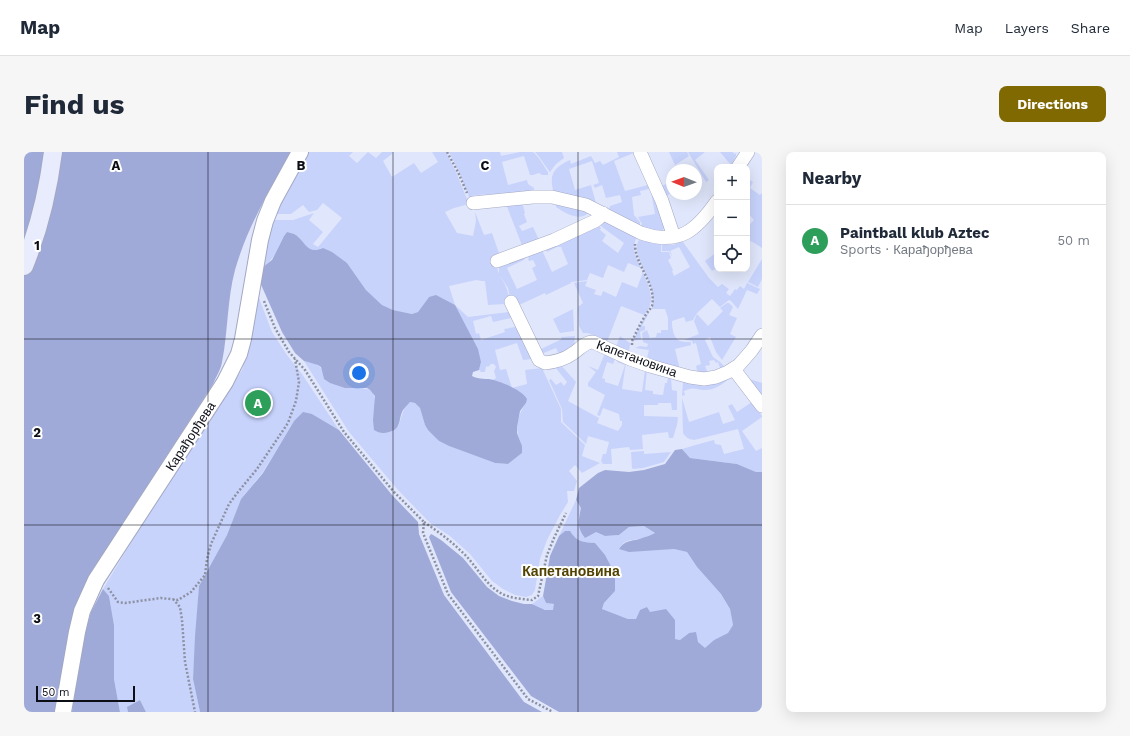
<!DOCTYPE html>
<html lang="en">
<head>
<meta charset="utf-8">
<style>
	:root { --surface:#fff; --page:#f6f6f7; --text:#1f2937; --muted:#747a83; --line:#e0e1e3; --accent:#7f6900 }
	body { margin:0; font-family:"Work Sans",sans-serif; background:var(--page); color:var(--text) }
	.controls { position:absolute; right:12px; top:12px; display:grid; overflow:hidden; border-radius:8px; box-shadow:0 4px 16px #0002 }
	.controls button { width:36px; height:36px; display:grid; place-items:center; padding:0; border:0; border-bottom:1px solid var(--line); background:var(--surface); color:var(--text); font:20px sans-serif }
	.compass { position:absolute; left:642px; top:12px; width:36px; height:36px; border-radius:50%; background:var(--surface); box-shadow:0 4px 16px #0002; rotate:271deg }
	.scale { position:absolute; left:12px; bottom:10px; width:99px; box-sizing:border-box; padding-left:4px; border:2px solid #0c0e16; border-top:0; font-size:11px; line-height:14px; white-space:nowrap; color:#0c0e16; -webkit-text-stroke:3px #fff; paint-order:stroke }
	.you { position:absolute; left:335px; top:221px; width:14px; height:14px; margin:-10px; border:3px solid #fff; border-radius:50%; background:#1a73e8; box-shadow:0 0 0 6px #1a73e833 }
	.badge { display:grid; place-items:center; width:26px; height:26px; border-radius:50%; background:var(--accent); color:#fff; font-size:13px; font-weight:700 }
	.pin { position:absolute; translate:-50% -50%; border:2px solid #fff; box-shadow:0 1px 4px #0006 }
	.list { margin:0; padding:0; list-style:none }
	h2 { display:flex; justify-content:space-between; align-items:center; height:52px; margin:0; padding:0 16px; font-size:17px }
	h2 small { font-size:13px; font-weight:400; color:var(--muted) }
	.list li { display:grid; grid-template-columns:26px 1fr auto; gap:12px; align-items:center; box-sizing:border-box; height:72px; padding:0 16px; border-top:1px solid var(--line) }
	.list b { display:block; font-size:15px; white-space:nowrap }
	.list p { margin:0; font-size:13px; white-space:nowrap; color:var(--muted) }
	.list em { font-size:13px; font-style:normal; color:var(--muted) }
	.icon { flex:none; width:22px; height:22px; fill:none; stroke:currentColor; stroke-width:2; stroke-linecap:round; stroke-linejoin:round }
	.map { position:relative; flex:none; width:738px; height:560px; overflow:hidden; border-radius:8px }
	header { display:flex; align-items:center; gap:24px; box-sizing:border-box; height:56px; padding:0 20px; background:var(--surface); border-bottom:1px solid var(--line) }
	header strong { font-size:19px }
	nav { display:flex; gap:22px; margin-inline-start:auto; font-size:14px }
	.intro { display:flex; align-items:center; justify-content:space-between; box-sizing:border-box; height:96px; padding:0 24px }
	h1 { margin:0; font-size:28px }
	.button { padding:10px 18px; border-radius:8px; background:var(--accent); color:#fff; font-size:14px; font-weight:700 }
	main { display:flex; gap:24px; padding:0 24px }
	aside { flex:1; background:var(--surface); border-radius:8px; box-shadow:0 4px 16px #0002 }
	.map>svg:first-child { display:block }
	.green { fill:#c8d3fc }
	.forest { fill:#9faad8 }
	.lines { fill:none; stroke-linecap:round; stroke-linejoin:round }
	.minor-casing { stroke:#a2a8c2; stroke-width:14 }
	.tertiary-casing { stroke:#a2a8c2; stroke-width:18 }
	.secondary-casing { stroke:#a2a8c2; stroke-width:20 }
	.path { stroke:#8c91a1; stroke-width:2.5; stroke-dasharray:2 2; stroke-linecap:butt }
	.minor { stroke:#fff; stroke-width:13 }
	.tertiary { stroke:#fff; stroke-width:16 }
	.secondary { stroke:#e8ecfd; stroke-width:18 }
	.grid { fill:none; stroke:#0c0e16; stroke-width:1; stroke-opacity:0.55 }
	.labels { text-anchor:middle; stroke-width:4; stroke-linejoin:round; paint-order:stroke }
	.street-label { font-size:13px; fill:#0c0e16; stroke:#fff }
	.neighbourhood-label { font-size:14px; font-weight:bold; fill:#514200; stroke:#fff }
	.grid-label { font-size:13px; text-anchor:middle; font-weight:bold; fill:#0c0e16; stroke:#fff; stroke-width:4; stroke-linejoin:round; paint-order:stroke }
</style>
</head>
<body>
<header>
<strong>Map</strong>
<nav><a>Map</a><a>Layers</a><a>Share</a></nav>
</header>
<div class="intro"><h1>Find us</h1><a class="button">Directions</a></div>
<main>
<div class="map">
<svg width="738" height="560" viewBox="0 0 738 560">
	<rect width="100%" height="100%" fill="#e0e6fb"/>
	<path class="green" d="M 283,0 L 329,0 L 325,4 L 333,11 L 344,0 L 352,6 L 358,0 L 368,0 L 369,1 L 359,9 L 368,25 L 390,11 L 397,21 L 414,10 L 408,0 L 422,0 L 432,20 L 445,52 L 430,56 L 421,60 L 433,81 L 449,84 L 452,69 L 451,60 L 460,83 L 468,81 L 476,104 C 470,121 476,121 482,135 C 484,140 485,145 486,151 L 481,152 L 464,153 L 461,129 L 458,129 L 452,128 L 425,134 L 431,153 L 444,165 L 485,160 L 487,166 L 469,170 L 467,164 L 449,169 L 452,182 L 455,181 L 457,188 L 481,180 L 480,177 L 496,174 L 509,207 L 499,208 L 493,191 L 471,198 L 476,218 L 482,217 L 488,236 L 503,232 L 501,218 L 518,216 L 537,257 L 537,270 L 561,293 L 558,304 L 576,311 L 558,321 L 551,313 L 545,319 L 553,329 L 550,339 L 543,339 L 544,350 L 536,363 L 523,388 L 516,407 L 511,438 L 508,443 L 502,445 L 491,443 L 479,437 L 468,429 L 446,402 L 426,384 L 406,371 L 374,338 L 325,280 L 280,209 C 295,214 296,209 300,227 L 337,237 C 346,236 351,240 351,249 L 374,275 L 380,257 L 386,250 L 391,251 L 396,256 L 401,273 L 415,289 L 425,294 L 471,311 L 484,312 L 498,301 C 498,294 496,289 494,282 C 491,271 496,260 502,251 L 496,240 L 479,231 L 469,228 L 472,226 L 470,219 L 472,215 L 470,212 L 467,212 L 464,215 L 462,214 L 461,220 L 457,220 L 455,218 L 457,210 L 447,184 L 439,169 L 405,145 L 394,160 L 388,162 L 369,158 L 358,153 L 342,138 L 323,111 L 293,99 L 286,98 L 271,82 L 263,80 C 254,91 252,107 239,115 L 241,91 L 249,69 L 251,68 L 269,68 L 290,61 L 285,68 L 299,80 L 289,92 L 294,95 L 318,66 L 299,51 L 293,58 L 285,60 L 279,53 L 267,62 L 253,62 L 251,61 Z
		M 425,0 L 476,0 L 477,4 L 496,0 L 509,0 C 516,6 519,13 524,20 L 524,23 L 518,23 L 515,21 L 509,23 L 506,23 L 500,4 L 478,10 L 484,33 L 503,28 L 504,32 L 510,36 L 510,40 L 450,43 L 446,47 L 435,20 Z
		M 511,0 L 538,0 L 540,6 L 532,12 L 526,20 C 520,13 517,6 511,0 Z
		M 593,0 L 612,0 L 590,9 L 601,39 L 624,33 L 629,36 L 616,39 L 617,43 L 608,45 L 610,63 L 616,70 L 616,76 L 586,60 L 585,57 L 586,54 L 598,50 L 596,43 L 582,46 L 578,33 L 571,36 L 569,33 L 575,31 L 568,9 L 545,17 L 551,38 L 567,33 L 572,51 L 529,39 L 529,38 C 525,21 531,15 546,8 L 547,12 L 567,4 L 571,11 L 576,9 L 579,13 L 595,5 Z
		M 645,0 L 663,0 L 665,4 L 651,13 Z
		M 664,0 L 681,0 L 671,8 L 685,28 L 682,30 Z
		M 696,0 L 708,0 L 711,2 L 712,1 L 712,4 L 707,13 Z
		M 723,26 L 729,30 L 726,36 L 736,43 L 738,41 L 738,96 L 727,89 L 723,95 L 723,75 L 730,68 L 723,60 L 723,53 L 725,50 L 723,47 L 725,43 L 723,41 Z
		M 648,29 L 648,40 L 640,46 L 636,35 Z
		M 630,39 L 641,75 L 638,79 L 617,76 L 618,72 L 614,65 L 631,62 L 627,40 Z
		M 498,50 L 501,61 L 500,62 L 503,70 L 495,74 L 498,79 L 509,75 L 516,90 L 499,96 L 482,52 Z
		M 532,53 L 548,54 L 564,61 C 555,70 541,61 532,55 Z
		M 584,69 L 613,85 C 607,96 612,106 617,116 L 604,111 L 600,120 L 584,113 L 579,126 L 566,121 L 563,128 L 547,130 L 547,131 L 522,143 L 521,141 L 493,154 L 487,150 L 484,136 L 475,122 L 475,112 L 503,101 L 500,108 L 483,116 L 493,137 L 513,128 L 508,116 L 512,114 L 509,108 L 505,109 L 504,107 L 506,103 L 514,101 L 517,96 L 528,120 L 544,112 L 537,95 L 533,95 L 523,100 L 521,95 L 574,73 L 577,76 L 576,78 L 582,83 L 578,89 L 594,101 L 600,91 L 578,75 L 576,72 Z
		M 616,87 L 632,92 L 637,92 L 637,100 L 645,100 L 647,106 L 644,108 L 649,118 L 648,119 L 650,124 L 666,115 L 655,95 L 646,99 L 648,103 L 648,104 L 645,99 L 638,99 L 638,93 L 648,93 L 659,90 L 685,126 L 694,135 L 698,132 L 705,137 L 702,141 L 706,144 L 711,137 L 713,138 L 716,134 L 720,137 L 723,131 L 736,137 L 733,142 L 723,138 L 714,157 L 707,149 L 705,148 L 696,155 L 688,147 L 673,161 L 669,168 L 662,170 L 660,165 L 648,169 C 648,176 649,186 656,189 C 659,190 664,190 667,190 L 667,193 L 651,197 L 655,214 L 654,218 L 623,206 L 625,198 L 611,196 L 616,194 L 623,195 L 624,192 L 619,190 L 618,181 L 623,178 L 626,186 L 632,185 L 633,181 L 637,181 L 637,178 L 644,178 L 644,166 L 641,157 L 628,157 C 629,151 629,144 628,138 C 625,125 605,97 616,87 Z
		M 693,100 L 693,116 L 688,119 L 681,109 Z
		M 738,107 L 738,127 L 734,135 L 724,130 Z
		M 619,120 C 625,136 633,149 620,163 L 597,154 L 583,190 L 564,181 L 559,181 L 555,174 L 554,155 L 559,151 L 550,131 L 563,129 L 561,134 L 572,138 L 570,142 L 577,144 L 579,139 L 592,145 L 598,130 L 613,136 Z
		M 235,146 L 248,180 L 263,203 L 278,222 L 315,278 L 288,262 L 270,269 L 239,320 L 217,347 L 203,383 L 175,434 L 169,527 L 176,560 L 122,560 L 116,548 L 104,555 L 104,560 L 96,560 L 90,527 L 90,473 L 85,444 L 79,437 L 137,341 L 218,218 L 224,198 L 232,148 Z
		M 703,151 L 705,151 L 709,155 L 705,163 L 713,166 L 706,182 L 712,185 L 698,208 L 692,200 L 686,185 L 681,188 L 689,205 L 696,210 L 702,216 L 697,219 L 694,210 L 692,211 L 690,208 L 685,209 L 686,213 L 681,214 L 684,222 L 674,223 L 672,214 L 677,212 L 672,191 L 669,192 L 668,189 L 660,188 L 675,182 L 670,169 L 673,162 L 684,174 L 699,159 L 696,156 Z
		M 549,157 L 550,179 L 536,181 L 529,167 Z
		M 626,159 L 618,174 L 621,174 L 621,178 L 616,180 L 617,187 L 609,189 L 620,166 Z
		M 551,184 L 550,194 L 535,203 L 532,196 L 517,202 L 515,198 L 538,187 L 537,185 Z
		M 596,184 L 606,191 L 605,201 L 592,195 Z
		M 581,201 L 592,205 L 589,212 L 583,210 L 578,226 L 581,227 L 581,230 L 594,234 L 601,213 L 593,210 L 595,206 L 602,210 L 598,237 L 618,240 L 621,218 L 623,218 L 621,238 L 629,239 L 629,242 L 639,243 L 641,231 L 643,231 L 644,226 L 647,227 L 648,238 L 653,239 L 653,258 L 648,258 L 647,251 L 634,251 L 634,253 L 620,253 L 620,264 L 654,265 L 653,273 L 649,286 L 645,286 L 644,280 L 618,283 L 619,297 L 606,298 L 605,295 L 587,297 L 588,312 L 579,312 L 577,309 L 579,302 L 582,302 L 585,290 L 564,284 L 562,292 L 539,270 L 538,257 L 525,228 L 527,227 L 532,233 L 537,230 L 540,234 L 543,230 L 531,215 L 536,212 L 552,230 L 544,249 L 575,266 L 573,271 L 594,279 L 598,273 L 598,269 L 596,269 L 595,262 L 579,256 L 576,264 L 573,263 L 581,243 L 564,234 L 564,231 L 572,220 L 564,214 L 574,218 Z
		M 705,226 C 699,233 688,239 679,238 C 670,237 670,235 660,239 L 661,243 L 658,244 L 659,230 L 675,232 Z
		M 722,226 L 738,231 L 738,247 Z
		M 658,246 L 665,270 L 695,260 L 699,272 L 711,268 L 704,254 L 708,252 L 713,260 L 728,250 L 738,264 L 738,265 L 718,279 L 732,299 L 738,296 L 738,320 L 732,320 L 713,312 L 666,306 L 658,297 L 675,292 L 690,288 L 691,292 L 697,293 L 700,302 L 720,297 L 714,277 L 670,288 C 665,287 662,286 659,281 Z
		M 620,299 L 620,302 L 647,300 L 640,310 L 619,316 L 609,317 L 608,316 L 607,300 Z
		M 552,348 L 557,356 L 554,367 L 572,380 L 581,384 L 595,383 L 605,375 L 620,374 L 631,381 C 627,383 623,385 618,386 C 609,389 601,386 595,397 L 650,397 L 663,400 L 673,415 L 697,442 L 706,457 L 709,473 L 704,482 L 690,488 L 681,497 L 665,481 L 656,488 L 651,487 L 651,468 L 626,460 L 616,458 L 612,468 L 604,467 L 578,457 L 580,451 L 591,439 L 571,391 L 557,390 L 541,379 L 535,384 Z
		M 519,444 L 522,451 L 530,452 L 530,458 L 521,458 L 508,452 Z"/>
	<path class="forest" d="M 0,0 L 268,0 C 245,38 223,76 211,118 C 203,148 204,180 198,210 C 197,217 192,225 189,232 L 73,412 L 33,560 L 0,560 Z
		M 263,80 C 266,81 269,81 272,83 C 282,91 284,103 299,96 L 308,100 L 323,111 L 342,138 L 358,153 L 369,158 L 388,162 L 394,160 L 405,145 L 412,143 L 431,153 L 454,197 L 457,210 L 455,218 L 449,220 L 448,224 C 455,228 463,226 470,228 C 480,231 498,238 503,247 L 502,251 L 496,259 L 493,275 L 493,281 L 498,294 L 498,301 L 484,312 L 471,311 L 425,294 L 415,289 L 404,278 L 401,273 L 396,256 L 391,251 L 386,250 C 384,253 381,255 379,258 C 374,267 378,277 365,280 C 359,282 355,281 350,278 L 349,268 L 351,244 L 346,238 L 343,236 L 321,236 L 306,231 L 300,227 L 297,215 L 294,213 L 280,209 L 271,201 L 258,180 L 235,128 L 239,115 L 248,108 L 260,84 Z
		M 279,260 L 288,262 L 315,278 L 368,343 L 394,370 L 395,382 L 420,443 L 500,550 L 518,560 L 176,560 L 169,527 L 171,484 L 175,434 L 203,383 L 217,347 L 239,321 L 270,269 Z
		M 658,297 L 666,306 L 713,312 L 732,320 L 738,320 L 738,560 L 535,560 L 507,544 L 427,440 L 405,385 L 407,382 L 409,383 L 417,388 L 439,406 L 463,435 L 475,444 L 488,449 L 500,452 L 508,452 L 521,458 L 529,458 L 530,452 L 522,451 L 519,444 L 526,404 L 535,384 L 541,379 L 546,379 C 553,390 558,390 571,391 L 581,403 L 591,422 L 591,439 L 580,451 L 578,457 L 604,467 L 612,467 L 616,458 L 623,455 L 626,460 L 642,457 L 651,468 L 651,487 L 656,488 L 665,481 L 672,480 L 674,490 L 681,496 L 690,488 L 704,481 L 709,473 L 706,457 L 697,442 L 673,415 L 663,400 L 650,397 L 605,400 L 595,397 C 602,387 608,390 618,386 C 622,385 627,383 631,381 L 620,374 L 605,375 L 595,383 L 581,384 L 572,380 L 561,386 C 553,376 554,369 557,356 L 552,348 L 555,336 L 574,321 L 581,318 L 605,320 L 620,318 L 641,312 L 651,298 Z
		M 79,437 L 85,444 L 90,473 L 90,527 L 96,560 L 48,560 L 55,502 L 67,460 Z
		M 116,548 L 122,560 L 104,560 L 103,555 Z"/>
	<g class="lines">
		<defs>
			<path id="minor" d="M 616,0 L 638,49 L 650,85
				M 714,15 L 724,0
				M 449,51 L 509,45 L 528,45 L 562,53 L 617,81 C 655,94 672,79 693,49
				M 473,109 L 530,88 L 571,69 L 575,66 L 579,61
				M 487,150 L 515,208 L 521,211 C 530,210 541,207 548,202 C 555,198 560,190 569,190 L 606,207 L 626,214 L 666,225 L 680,227 L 692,225 L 704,220 L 715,213 L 728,198 L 738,183
				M 710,216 L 712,220 L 738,254"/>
			<path id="tertiary" d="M 39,560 L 53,480 L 58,459 L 72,428 L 201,230 L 215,202 L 219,187 L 236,88 L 241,69 L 249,49 L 276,0"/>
			<path id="secondary" d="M 0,114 C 15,77 24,39 29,0"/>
		</defs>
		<use href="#minor" class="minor-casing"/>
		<use href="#tertiary" class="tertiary-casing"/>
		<use href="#secondary" class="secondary-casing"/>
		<path class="path" d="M 423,0 L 434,20 L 443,41
			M 240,149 L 251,176 L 265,200 L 281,218 L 320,280 L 370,340 L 400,370 L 399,381 L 424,442 L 504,547 L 529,560
			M 608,193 L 608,189 C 612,181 616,172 621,164 C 623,160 626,158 628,154 C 633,132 611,114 611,92
			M 400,370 C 413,379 426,388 437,399 C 451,411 459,430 475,440 C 484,446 497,447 508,448 L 514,444 L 523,403 L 530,386 L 542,361
			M 84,436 L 94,450 L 101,451 L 137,446 L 154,448 L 167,440 L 181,423 L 183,407 L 187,392 L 205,352 L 214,340 L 233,317 L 264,271 L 272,249 L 275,230 L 271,207
			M 149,447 L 156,455 L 158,468 L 161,510 L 171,560"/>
		<use href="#minor" class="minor"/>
		<use href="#tertiary" class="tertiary"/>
		<use href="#secondary" class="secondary"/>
	</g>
	<path class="grid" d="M 184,0 L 184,560M 369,0 L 369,560M 554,0 L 554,560M 0,187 L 738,187M 0,373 L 738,373"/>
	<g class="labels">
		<g class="street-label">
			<text transform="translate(613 206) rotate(20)" y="5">Капетановина</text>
			<text transform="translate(166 284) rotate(-57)" y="5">Карађорђева</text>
		</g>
		<g class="neighbourhood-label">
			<text x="547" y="424">Капетановина</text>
		</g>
	</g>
	<g class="grid-label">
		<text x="92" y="18">A</text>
		<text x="277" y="18">B</text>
		<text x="461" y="18">C</text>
		<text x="13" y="98">1</text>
		<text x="13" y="285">2</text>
		<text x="13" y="471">3</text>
	</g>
</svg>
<div class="controls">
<button>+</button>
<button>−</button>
<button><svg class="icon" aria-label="locate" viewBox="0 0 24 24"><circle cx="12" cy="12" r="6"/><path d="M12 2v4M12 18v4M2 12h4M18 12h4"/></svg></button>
</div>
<svg class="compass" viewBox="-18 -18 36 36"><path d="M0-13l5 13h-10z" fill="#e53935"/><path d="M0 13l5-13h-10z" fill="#747a83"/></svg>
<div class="scale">50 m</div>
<div class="you"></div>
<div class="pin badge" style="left:234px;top:251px;background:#2e9e5b">A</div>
</div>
<aside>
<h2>Nearby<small></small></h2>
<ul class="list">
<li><span class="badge" style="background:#2e9e5b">A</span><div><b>Paintball klub Aztec</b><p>Sports · Карађорђева</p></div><em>50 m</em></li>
</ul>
</aside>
</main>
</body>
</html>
